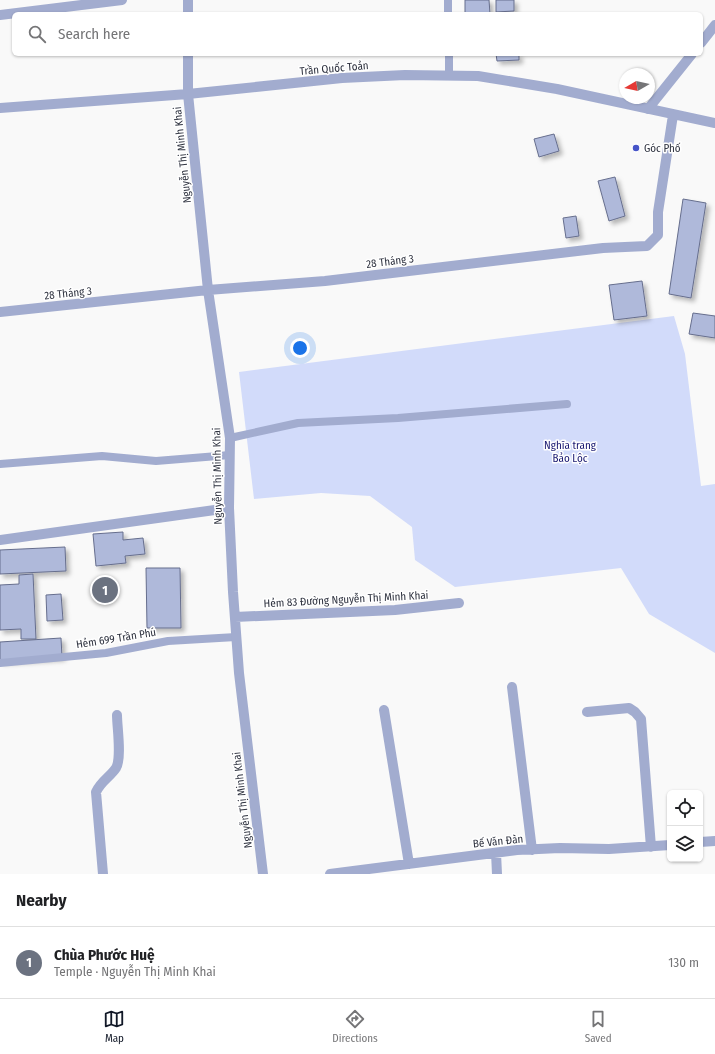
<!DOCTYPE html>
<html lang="en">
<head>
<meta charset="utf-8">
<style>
	:root { --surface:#fff; --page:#f2f2f2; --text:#202124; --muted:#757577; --line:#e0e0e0; --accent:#111827 }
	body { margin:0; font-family:"Fira Sans Condensed",sans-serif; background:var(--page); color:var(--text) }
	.controls { position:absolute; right:12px; bottom:12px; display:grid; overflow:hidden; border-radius:6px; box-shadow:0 1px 3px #0004 }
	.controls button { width:36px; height:36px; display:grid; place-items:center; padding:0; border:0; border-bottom:1px solid var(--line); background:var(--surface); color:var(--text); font:20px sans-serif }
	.compass { position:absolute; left:619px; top:68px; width:36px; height:36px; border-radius:50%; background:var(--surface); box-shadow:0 1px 3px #0004; rotate:261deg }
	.you { position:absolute; left:300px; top:348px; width:14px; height:14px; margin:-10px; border:3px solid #fff; border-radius:50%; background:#1a73e8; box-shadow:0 0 0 6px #1a73e833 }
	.badge { display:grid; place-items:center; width:26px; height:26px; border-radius:50%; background:var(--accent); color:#fff; font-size:13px; font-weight:700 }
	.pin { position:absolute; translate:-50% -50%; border:2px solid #fff; box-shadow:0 1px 4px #0006 }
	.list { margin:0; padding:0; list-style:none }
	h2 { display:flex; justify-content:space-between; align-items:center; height:52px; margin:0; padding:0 16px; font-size:17px }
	h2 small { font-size:13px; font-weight:400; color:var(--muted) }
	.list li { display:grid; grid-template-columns:26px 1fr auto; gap:12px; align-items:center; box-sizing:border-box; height:72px; padding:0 16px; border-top:1px solid var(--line) }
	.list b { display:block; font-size:15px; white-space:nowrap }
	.list p { margin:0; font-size:13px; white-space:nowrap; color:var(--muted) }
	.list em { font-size:13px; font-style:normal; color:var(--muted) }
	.icon { flex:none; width:22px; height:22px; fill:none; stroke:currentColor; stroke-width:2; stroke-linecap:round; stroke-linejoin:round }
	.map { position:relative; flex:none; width:715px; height:874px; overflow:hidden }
	.search { position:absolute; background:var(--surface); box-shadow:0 1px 3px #0004; left:12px; right:12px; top:12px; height:44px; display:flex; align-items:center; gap:10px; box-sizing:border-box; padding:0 14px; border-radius:6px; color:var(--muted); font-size:15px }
	.sheet { height:124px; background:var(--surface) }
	nav { display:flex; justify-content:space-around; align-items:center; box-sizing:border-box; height:56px; border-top:1px solid var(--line); background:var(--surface); font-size:11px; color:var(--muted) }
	nav a { display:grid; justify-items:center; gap:2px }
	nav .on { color:var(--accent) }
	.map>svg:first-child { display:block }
	.green { fill:#d2dbfa }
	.building { fill:#afb9da; stroke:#666e8d; filter:url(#shadow) }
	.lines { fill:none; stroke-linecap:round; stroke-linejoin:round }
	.service { stroke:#a2accf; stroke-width:8 }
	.minor { stroke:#a2accf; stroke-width:10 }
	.poi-dot { fill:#4654c8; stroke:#fff; stroke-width:1.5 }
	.labels { text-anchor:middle; stroke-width:3; stroke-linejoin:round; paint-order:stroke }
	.street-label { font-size:11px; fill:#2e323f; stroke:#fff }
	.poi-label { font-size:11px; fill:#2e323f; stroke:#fff; text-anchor:start }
	.park-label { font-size:11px; fill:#1a1971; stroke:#fff }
</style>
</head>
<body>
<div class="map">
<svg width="715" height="874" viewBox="0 0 715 874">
	<defs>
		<filter id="shadow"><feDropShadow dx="3.5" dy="3.5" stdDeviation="2" flood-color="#0004"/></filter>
	</defs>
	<rect width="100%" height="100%" fill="#f9f9f9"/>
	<path class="green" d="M 674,316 L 685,354 L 701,486 L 715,484 L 715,653 L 649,614 L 621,568 L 455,587 L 415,560 L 412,527 L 370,496 L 321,493 L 254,499 L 239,372 Z"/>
	<path class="building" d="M 465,0 L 489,0 L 490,14 L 465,14 Z
		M 496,0 L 514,0 L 514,11 L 496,12 Z
		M 496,54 L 519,54 L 519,60 L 497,61 Z
		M 554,134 L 559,151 L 539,157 L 534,139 Z
		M 615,177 L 625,216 L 609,221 L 598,181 Z
		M 683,199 L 706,203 L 691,298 L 669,294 Z
		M 576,216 L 579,236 L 566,238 L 563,218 Z
		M 642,281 L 647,316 L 614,320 L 609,285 Z
		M 693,313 L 715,316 L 715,338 L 689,334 Z
		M 123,532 L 123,540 L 143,538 L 145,554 L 125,556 L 126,563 L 96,566 L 93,534 Z
		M 65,547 L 66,571 L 0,574 L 0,550 Z
		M 146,568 L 180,568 L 181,628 L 147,628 Z
		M 33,574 L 36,639 L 21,639 L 21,629 L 0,630 L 0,585 L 19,584 L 19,575 Z
		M 61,594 L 63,620 L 47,621 L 46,595 Z
		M 61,638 L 62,657 L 0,661 L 0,642 Z"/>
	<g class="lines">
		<path class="service" d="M 448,0 L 448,14
			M 449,54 L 449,76
			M 230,438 L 298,423 L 398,418 L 567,404
			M 0,464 L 102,456 L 156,461 L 230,455
			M 0,663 L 106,653 L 168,641 L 236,637"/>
		<path class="minor" d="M 188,14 L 188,0
			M 0,15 L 122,0
			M 701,43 L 715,25
			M 188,54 L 188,94 L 208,290 L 230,438 L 229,508 L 233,592 L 239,673 L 263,874
			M 0,108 L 188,94 L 342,78 L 405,75 L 478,76 L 557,89 L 715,123
			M 648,109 L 692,54
			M 0,312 L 208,290 L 325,281 L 603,248 L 647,246 L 658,235 L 658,212 L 673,115
			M 0,540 L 229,508
			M 235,617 L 395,610 L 459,603
			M 512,687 L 532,850
			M 384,710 L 409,864
			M 587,712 L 629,708 L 635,712 L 641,719 L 651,847
			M 700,842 L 715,841
			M 496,853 L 497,874
			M 103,874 L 96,792 C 101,781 110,777 116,768 C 122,758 117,727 117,715
			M 330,874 L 517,850 L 560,848 L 609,849 L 670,845"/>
	</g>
	<circle class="poi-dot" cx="636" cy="148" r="4"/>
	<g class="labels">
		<g class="street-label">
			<text transform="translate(334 68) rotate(-5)" y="4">Trần Quốc Toản</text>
			<text transform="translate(182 155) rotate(-96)" y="4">Nguyễn Thị Minh Khai</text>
			<text transform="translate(390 261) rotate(-7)" y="4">28 Tháng 3</text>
			<text transform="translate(68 293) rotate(-6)" y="4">28 Tháng 3</text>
			<text transform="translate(217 476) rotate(-91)" y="4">Nguyễn Thị Minh Khai</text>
			<text transform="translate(346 599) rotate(-3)" y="4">Hẻm 83 Đường Nguyễn Thị Minh Khai</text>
			<text transform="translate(116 638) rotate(-9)" y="4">Hẻm 699 Trần Phú</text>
			<text transform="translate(242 800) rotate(-97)" y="4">Nguyễn Thị Minh Khai</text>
			<text transform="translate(498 841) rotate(-6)" y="4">Bế Văn Đàn</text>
		</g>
		<g class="poi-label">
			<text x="644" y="152">Góc Phố</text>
		</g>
		<g class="park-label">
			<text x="570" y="449">Nghĩa trang<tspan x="570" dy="13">Bảo Lộc</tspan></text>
		</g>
	</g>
</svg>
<div class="controls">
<button><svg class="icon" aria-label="locate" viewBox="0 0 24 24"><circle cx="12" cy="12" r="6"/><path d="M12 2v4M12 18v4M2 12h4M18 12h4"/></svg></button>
<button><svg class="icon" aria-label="layers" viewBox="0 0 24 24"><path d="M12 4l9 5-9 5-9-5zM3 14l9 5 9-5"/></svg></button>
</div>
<svg class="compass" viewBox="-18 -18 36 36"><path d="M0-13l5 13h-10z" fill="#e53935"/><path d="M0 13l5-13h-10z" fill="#757577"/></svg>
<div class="you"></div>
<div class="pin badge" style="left:105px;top:590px;background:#6b7280">1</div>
<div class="search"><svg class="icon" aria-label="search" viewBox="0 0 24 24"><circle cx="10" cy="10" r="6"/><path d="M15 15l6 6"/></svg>Search here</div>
</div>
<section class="sheet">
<h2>Nearby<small></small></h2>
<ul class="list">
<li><span class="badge" style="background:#6b7280">1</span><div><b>Chùa Phước Huệ</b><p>Temple · Nguyễn Thị Minh Khai</p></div><em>130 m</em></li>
</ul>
</section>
<nav>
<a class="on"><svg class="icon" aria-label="map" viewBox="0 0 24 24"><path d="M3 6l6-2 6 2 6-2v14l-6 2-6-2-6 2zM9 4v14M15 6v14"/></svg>Map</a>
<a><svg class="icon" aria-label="directions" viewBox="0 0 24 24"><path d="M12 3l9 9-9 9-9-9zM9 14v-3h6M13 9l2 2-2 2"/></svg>Directions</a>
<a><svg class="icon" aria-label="saved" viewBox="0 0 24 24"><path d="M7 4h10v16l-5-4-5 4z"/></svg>Saved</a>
</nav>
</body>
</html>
